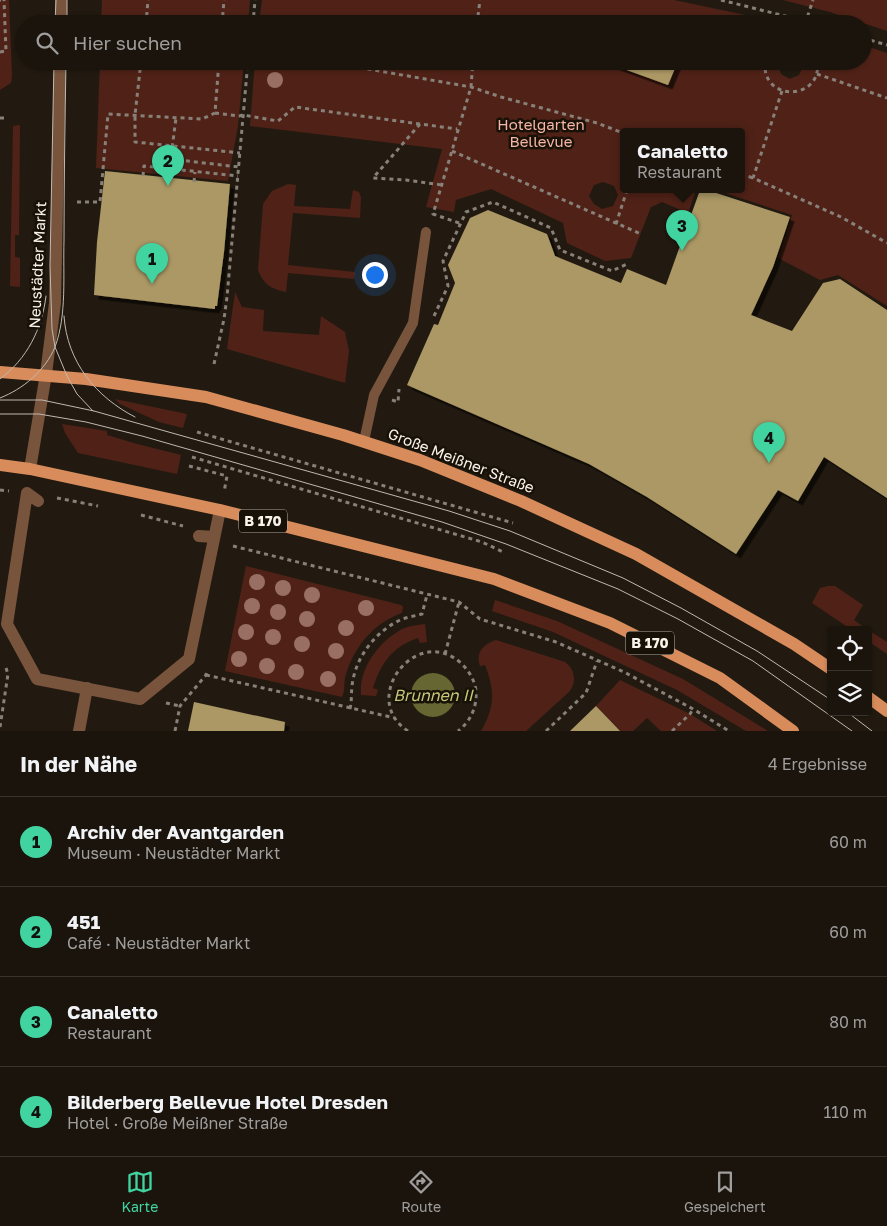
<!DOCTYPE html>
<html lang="de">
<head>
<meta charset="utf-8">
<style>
	:root { --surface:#1a140c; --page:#27211a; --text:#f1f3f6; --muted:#9f9e9d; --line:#38332d; --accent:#41d4a1 }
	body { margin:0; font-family:"Golos Text",sans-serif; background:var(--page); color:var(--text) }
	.controls { position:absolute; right:15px; bottom:15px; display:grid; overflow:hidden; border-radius:5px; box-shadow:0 1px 4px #0004 }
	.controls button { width:45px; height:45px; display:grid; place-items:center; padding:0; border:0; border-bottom:1px solid var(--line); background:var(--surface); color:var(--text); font:25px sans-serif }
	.you { position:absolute; left:374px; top:274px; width:18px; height:18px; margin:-12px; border:4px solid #fff; border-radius:50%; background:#1a73e8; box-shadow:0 0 0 8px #1a73e833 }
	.badge { display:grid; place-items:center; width:32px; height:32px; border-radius:50%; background:var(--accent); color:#111; font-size:16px; font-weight:700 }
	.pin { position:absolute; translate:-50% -41px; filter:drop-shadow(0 1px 2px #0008) }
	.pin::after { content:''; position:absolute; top:26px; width:18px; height:15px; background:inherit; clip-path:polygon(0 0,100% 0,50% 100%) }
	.popup { position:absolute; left:620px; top:128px; width:125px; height:65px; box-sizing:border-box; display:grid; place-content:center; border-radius:5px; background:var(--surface); filter:drop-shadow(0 1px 4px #0005); font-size:16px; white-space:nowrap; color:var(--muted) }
	.popup b { font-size:19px; color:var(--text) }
	.popup::after { content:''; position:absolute; left:50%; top:100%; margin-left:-10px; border:10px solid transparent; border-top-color:var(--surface) }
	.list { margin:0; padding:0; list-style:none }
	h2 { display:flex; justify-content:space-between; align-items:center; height:65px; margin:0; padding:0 20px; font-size:21px }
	h2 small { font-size:16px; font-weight:400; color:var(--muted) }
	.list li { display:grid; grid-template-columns:32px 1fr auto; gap:15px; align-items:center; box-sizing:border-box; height:90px; padding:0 20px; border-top:1px solid var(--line) }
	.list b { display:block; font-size:19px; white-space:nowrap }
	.list p { margin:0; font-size:16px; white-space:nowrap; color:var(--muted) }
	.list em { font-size:16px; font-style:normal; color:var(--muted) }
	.icon { flex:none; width:28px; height:28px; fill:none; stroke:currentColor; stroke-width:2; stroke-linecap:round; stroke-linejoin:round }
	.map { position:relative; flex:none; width:887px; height:731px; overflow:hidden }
	.search { position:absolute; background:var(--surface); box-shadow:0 1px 4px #0004; left:15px; right:15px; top:15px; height:55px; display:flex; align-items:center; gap:12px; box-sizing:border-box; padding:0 18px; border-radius:28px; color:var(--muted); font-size:19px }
	.sheet { height:425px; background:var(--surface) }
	nav { display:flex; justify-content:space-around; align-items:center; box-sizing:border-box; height:70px; border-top:1px solid var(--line); background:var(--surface); font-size:14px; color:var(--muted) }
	nav a { display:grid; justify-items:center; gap:2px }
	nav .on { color:var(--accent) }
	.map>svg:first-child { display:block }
	.green { fill:#502217; fill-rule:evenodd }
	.water { fill:#663 }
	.building { fill:#ab9865; filter:url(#shadow) }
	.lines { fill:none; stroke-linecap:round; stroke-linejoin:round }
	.path { stroke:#888179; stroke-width:3; stroke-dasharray:4 4; stroke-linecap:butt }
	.service { stroke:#78543d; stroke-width:10 }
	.pedestrian { stroke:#78543d; stroke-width:12 }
	.minor { stroke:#78543d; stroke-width:12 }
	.primary { stroke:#d88c5c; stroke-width:12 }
	.tram { stroke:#c0b9b1; stroke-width:1 }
	.tree { fill:#986f62 }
	.labels { text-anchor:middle; stroke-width:5; stroke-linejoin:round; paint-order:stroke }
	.shield { fill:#181107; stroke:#b6afa7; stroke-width:1 }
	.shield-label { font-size:14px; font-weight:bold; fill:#f9f3ec }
	.park-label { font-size:15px; fill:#f8b5a5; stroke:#181107 }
	.street-label { font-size:15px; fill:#f9f3ec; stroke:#181107 }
	.water-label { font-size:16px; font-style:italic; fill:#c6c777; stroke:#181107 }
</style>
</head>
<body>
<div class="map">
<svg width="887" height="731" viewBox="0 0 887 731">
	<defs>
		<filter id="shadow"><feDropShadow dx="4.5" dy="4.5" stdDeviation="0" flood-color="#0009"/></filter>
	</defs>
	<rect width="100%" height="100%" fill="#221a10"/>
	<path class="green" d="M 0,0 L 9,0 L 12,76 L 11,83 L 0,90 Z
		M 102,0 L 250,0 L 248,24 L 101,24 Z
		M 262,0 L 674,0 L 787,24 L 259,24 Z
		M 783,0 L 887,0 L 887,31 L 830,12 Z
		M 863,45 L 887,53 L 887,306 L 838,275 L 820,280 L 778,258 L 792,215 L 716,190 L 741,190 L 741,132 L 623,132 L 623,190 L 696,190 L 688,213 L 662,202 L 651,207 L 631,258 L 605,261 L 567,243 L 563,223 L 491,189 L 456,200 L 454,212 L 426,207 L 442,149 L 250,126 L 255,61 L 780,61 L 779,67 L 781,74 L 790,79 L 799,75 L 803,67 L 801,61 L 863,61 ZM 603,182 L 614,186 L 618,195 L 613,206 L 602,209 L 594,204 L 589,196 L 594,185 Z
		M 100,61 L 244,61 L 238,126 L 228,181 L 96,168 Z
		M 20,125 L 19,235 L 15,235 L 15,257 L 20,258 L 20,287 L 10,286 L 13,126 Z
		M 288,184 L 296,185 L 294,206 L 350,209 L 353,190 L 359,192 L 361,197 L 360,218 L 293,213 L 288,265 L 355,272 L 354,279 L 288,273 L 286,292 C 271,289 263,284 258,270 L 263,204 L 272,191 Z
		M 235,292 L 242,307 L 264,310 L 263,331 L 319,335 L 321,316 L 345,332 L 349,351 L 345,383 L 227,349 Z
		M 115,399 L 187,414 L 183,428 L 159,422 L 120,404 Z
		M 62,424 L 107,431 L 107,435 L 137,444 L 181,455 L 177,474 L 78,453 L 65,433 Z
		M 246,566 L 401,605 L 403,607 L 402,613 C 373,623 353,648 345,678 C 344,684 345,691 342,697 L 225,671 Z
		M 828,586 L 835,586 L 863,605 L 854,620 L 868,630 L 852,630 L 812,603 L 820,588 Z
		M 495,600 L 557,621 L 683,679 L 768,731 L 746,731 L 677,690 L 553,632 L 492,611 Z
		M 425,624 L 427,642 L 420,643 L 418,638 C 392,647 381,663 373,688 L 378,690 L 376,696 L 361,695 C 359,667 379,642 402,629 C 409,626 418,625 425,624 Z
		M 868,630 L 887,642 L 887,654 L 868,641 Z
		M 496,640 L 565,662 C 575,669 577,683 569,692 L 526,731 L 481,731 C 495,707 495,691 485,665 L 480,666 C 475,652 484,644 496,640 Z
		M 620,680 L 690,714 L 717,731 L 661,731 L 647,718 L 633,731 L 620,731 L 596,706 Z"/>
	<path class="water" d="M411 695a22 22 0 1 1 44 0a22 22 0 1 1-44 0Z"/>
	<path class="building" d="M 602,61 L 678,61 L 668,85 Z
		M 105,171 L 230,184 L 224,252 L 217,306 L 215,306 L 215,309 L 94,295 L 97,242 Z
		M 700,190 L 707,190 L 790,217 L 773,267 L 751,315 L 792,331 L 823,283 L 840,279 L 887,310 L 887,498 L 824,457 L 798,501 L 778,490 L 736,554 L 647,497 L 589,464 L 407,385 L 434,324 L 438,325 L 455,283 L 448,265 L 470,218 L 488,210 L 547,234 L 555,256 L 621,283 L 627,269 L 666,285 Z
		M 194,702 L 285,722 L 284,731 L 188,731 Z
		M 596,706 L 620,731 L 570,731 Z"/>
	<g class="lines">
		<path class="path" d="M 0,0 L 1,0
			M 721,0 L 817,24
			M 146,24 L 148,0
			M 222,24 L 224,0
			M 253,24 L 255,0
			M 477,24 L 480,0
			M 805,24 L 813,0
			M 863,38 L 887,45
			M 0,52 L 6,51 L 4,0
			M 141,61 L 135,115 L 135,142 L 240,153
			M 304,61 L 362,68 L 471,87 L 501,97 L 597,123 L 623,133
			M 765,61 C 761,104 824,100 817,61
			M 817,74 L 887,98
			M 782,91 L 753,178 L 841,217 L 887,243
			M 215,113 L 239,116 L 243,115 L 278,121 L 295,107 L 457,129
			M 0,118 L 8,118
			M 420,124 L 373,178 L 406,180 L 442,185
			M 452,151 L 641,234
			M 170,159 L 239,167
			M 741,174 L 753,178
			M 143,176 L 144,166 L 238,176
			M 168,179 L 176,118
			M 194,182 L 195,172
			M 77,202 L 100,202 L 108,114 L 202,119 L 215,113 L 219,61
			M 459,223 L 433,214 L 471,87 L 473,61
			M 616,224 L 627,190
			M 434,316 L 448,286 L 443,261 L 466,212 L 493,202 L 551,228 L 560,250 L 612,271 L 629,263
			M 214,364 L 224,319 L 227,297 L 248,61
			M 392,400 L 398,402 L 399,389
			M 197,432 L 513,523
			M 192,457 L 482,542 L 503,552
			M 189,466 L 227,476 L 224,492
			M 0,490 L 9,491
			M 57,498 L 98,506
			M 141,515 L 183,526
			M 233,546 L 459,602 L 480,619 L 556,642 L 624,672 L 693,709 L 729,731
			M 445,654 L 459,602
			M 206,675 L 395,718
			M 166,703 L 180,706
			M 350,709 C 352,699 351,695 352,686 C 355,658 375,632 400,620 C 407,617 415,616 422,614 L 427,595
			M 0,727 L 8,674 L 6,668
			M 175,731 L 180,706 L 206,675 L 207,669
			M 408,731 C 358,699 417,622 462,664 C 469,671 475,681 476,691 C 477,707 471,721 458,731
			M 546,731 L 586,693 L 597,661
			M 672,731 L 690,714 L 693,709"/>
		<path class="service" d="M 364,441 L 374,395 L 413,323 L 426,232"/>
		<path class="pedestrian" d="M 38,501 L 27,493 L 7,624 L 37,679 L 140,699 L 189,659 L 220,510
			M 199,536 L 214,537
			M 79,731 L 87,688"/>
		<path class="minor" d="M 61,24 L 61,0
			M 30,469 L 46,374 L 55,303 L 60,61"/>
		<path class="primary" d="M 0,372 L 86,379 L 206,397 L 343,435 L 420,460 L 521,501 L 636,554 L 794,644 L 831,669
			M 0,465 L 30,469 L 220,510 L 494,579 L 610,623 L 720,678 L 793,731
			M 868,697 L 887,711"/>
		<path class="tram" d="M 55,24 L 56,0
			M 67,24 L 67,0
			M 54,61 L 50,266 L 52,329 L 55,347 L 67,376 L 77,394 L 93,411
			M 64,316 C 67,362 96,397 135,417
			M 0,379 C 27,359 42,329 46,296
			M 0,398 C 23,389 45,371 55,347 C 67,315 63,275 64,241 C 64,181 65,121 66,61
			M 0,400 L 42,400 L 94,411 L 449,511 L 510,531 L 623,578 L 681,608 L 757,651 L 831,700
			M 0,414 L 39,414 L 86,422 L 142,436 L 442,522 L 506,544 L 618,589 L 678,619 L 753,661 L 852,731
			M 847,712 L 872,731"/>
	</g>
	<g class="tree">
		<circle cx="275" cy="80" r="8"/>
		<circle cx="257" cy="582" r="8"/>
		<circle cx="283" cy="588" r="8"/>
		<circle cx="312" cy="595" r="8"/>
		<circle cx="252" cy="606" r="8"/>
		<circle cx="366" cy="608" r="8"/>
		<circle cx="278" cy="612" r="8"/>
		<circle cx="307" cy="619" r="8"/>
		<circle cx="346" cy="628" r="8"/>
		<circle cx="246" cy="632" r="8"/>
		<circle cx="273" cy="637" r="8"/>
		<circle cx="302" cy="644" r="8"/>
		<circle cx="336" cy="651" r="8"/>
		<circle cx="239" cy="659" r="8"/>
		<circle cx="267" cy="666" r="8"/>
		<circle cx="296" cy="672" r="8"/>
		<circle cx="328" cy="679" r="8"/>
	</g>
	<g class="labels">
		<g class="shield">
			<rect x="239" y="509.5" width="48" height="23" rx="4"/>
			<rect x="626" y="631.5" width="48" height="23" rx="4"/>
		</g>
		<g class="shield-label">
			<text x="263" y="526">B 170</text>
			<text x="650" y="648">B 170</text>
		</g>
		<g class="park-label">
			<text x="541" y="130">Hotelgarten<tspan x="541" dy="17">Bellevue</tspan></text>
		</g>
		<g class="street-label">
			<text transform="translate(38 265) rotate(-87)" y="5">Neustädter Markt</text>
			<text transform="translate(461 461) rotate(21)" y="5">Große Meißner Straße</text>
		</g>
		<g class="water-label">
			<text x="433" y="701">Brunnen II</text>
		</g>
	</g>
</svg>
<div class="controls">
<button><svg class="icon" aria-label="locate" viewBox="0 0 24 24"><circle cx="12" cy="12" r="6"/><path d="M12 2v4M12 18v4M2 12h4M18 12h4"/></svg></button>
<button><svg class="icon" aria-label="layers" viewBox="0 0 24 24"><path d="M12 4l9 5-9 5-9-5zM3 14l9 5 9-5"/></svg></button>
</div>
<div class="you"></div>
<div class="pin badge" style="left:152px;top:284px">1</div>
<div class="pin badge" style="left:168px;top:186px">2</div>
<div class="pin badge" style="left:682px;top:251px">3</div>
<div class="popup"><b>Canaletto</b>Restaurant</div>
<div class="pin badge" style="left:769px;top:463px">4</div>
<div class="search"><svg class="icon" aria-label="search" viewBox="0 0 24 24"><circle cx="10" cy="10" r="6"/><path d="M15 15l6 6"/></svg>Hier suchen</div>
</div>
<section class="sheet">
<h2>In der Nähe<small>4 Ergebnisse</small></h2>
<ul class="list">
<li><span class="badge">1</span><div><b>Archiv der Avantgarden</b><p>Museum · Neustädter Markt</p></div><em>60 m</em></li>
<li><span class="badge">2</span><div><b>451</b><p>Café · Neustädter Markt</p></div><em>60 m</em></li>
<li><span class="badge">3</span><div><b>Canaletto</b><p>Restaurant</p></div><em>80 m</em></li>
<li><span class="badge">4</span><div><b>Bilderberg Bellevue Hotel Dresden</b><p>Hotel · Große Meißner Straße</p></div><em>110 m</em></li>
</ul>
</section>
<nav>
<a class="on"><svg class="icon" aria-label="map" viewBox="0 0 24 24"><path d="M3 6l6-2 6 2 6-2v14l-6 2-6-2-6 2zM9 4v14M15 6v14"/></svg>Karte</a>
<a><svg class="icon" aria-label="directions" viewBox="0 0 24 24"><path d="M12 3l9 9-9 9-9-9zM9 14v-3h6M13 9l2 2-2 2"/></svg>Route</a>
<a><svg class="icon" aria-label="saved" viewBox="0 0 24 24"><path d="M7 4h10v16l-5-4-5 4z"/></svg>Gespeichert</a>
</nav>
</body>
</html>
